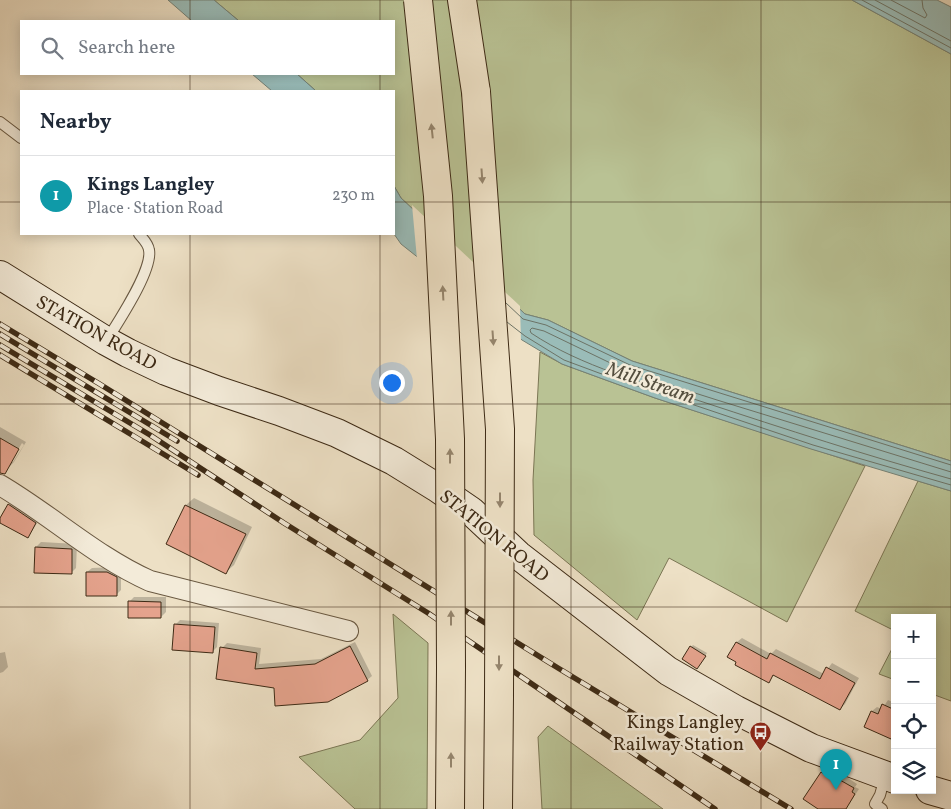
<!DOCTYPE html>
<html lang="en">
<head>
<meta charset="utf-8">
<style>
	:root { --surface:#fff; --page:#f6f6f7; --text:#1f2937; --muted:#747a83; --line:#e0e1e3; --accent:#2563eb }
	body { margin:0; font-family:Vollkorn,serif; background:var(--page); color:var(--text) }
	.controls { position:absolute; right:15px; bottom:15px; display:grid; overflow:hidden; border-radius:0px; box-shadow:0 2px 12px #0003 }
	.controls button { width:45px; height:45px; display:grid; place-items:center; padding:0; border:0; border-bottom:1px solid var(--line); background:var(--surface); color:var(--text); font:25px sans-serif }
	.you { position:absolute; left:391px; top:382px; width:18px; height:18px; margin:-12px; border:4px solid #fff; border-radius:50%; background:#1a73e8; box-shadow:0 0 0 8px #1a73e833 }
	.badge { display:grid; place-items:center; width:32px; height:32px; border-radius:50%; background:var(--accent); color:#fff; font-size:16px; font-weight:700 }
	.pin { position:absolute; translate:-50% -41px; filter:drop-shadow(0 1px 2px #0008) }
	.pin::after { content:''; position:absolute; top:26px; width:18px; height:15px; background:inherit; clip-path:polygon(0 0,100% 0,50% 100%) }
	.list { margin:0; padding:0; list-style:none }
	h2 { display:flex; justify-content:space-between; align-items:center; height:65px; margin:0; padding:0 20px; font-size:21px }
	h2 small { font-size:16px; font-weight:400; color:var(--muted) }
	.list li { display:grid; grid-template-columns:32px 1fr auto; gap:15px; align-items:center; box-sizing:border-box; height:80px; padding:0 20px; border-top:1px solid var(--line) }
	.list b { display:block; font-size:19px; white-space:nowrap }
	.list p { margin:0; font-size:16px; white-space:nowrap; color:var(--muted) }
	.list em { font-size:16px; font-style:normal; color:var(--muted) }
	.icon { flex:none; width:28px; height:28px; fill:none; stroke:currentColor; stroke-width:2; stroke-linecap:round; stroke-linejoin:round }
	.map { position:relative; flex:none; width:951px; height:809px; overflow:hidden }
	.search { position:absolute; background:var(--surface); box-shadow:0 2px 12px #0003; left:20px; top:20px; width:375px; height:55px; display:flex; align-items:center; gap:12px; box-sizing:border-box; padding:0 18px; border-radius:0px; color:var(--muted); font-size:19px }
	.panel { position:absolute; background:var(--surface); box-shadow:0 2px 12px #0003; left:20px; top:90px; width:375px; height:145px; border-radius:0px }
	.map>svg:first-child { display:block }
	.green { fill:#b9c294; stroke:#7b7654 }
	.water { fill:#9abcb8; stroke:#758277 }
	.pier { fill:#ede0c5 }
	.shadow { fill:#0003; fill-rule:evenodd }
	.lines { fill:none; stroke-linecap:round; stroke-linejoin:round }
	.shore { stroke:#6c7366; stroke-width:1 }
	.building { fill:#e5a38d; stroke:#3d2a15 }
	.lane-casing { stroke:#695841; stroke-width:12 }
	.street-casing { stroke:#695841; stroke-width:22 }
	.secondary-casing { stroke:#3d2a15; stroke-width:30 }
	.highway-casing { stroke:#3d2a15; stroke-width:30 }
	.lane { stroke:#f3ebd9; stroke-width:10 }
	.street { stroke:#f3ebd9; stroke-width:20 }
	.secondary { stroke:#f3ebd9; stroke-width:28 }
	.highway { stroke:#ede0c5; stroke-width:28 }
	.rail-casing { stroke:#3d2a15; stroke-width:5.5 }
	.rail { stroke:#f3ebd9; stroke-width:4; stroke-dasharray:11; stroke-linecap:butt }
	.highway-bridge-casing { stroke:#3d2a15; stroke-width:30; stroke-linecap:butt }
	.highway-bridge { stroke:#ede0c5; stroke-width:28 }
	.oneway { fill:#95856d }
	.grid { fill:none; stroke:#3d2a15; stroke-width:1; stroke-opacity:0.55 }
	.labels { text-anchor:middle; stroke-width:5; stroke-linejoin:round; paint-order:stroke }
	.street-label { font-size:19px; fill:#3d2a15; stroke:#f3ebd9 }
	.poi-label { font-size:19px; fill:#3d2a15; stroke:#f3ebd9; text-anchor:end }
	.water-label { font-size:20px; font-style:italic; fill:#544e3e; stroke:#f3ebd9 }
</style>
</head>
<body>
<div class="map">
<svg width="951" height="809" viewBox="0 0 951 809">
	<rect width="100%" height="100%" fill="#ede0c5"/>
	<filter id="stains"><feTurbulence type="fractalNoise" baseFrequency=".004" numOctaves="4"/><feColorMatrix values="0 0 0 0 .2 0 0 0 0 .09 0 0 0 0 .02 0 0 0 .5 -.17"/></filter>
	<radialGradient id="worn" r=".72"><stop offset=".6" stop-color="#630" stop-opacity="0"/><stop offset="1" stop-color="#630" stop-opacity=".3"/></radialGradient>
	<path class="green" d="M 214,0 L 852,0 L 951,54 L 951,461 L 632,361 L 548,320 L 525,314 L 401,198 L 394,186 L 394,91 L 316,91 L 297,74 L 394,74 L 394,21 L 239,21 Z
		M 540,352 L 562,364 L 655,398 L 865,466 L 787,622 L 669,558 L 637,620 L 534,535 L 533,480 Z
		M 918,481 L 951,491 L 951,701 L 932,694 L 932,618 L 895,618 L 895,631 L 855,611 Z
		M 393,614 L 428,643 L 427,809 L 355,809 L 299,757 L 360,740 L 398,698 Z
		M 895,643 L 895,680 L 879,674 Z
		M 548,726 L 663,809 L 542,809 L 538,737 Z"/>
	<path class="water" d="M 168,0 L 214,0 L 239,21 L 192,21 Z
		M 852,0 L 937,0 L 951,7 L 951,54 Z
		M 252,74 L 297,74 L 316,91 L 272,91 Z
		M 394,186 L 401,198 L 525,314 L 548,320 L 632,361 L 951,461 L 951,491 L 811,449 L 655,398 L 562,364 L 522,340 L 401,244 L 394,234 Z"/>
	<path class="pier" d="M 412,205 L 520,306 L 521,342 L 417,259 Z"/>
	<path class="shadow" d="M 0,427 L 26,442 L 14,462 L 7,469 L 0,465 ZM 22,443 L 24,445 L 13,462 L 11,462 Z
		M 194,498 L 252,527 L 234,565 L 226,572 L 168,543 L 186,505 Z
		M 14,500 L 40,518 L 32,531 L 28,536 L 0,521 L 9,505 Z
		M 41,542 L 77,544 L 76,568 L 71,573 L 36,547 Z
		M 113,567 L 121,573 L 121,590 L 116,595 L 87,572 L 92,568 Z
		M 134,597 L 166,597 L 166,612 L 161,617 L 129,602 Z
		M 180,620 L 219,623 L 217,647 L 212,652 L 175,625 Z
		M 742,638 L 771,654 L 776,649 L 824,674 L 832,663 L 859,678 L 845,704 L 840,709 L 775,674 L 769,681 L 729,657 L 737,642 Z
		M 355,642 L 372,676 L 367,680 L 275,687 L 222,648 L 227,643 L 261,648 L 259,664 L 321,659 Z
		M 693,645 L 707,653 L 699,665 L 691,647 Z
		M 5,652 L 8,667 L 3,672 L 0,673 L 0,653 Z
		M 888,700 L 895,703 L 895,733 L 890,737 L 872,711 L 877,707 L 882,709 Z
		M 826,768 L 843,779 L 845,776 L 857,784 L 855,787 L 859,789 L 851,801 L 841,809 L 822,809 L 822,773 Z"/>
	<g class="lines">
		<path class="shore" d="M 862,0 L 951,48
			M 875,0 L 951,41
			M 891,0 L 925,18 L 927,15 L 923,8 L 922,0
			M 506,303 L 523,319 L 546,325 L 630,365 L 951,465
			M 507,322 L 525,336 L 564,360 L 599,373 L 813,445 L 951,485
			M 951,472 L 717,400 L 629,372 L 544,331 L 532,328 L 530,330 L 531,333 C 582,367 645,383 703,402 C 785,429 868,456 951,479"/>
	</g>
	<path class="building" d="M 0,438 L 19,449 L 5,474 L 0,473 Z
		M 8,504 L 36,523 L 28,538 L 0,523 L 0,518 Z
		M 185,505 L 246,534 L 226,574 L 166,544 Z
		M 35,547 L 72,549 L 72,574 L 34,573 Z
		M 86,572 L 107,572 L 117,577 L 117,596 L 86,596 Z
		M 128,601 L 161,602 L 161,618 L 128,618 Z
		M 174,624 L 215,627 L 213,653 L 172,650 Z
		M 736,642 L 767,659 L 770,653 L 820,679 L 826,667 L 855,683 L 840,710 L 773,675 L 769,683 L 735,665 L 736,662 L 727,657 Z
		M 350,646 L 368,681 L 328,702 L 275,706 L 274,688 L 216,679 L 220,647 L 257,653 L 255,669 L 315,664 Z
		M 690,646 L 706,656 L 697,669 L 682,659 Z
		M 882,704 L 895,710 L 895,729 L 891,739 L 864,727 L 871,711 L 878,714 Z
		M 821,772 L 838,783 L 840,780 L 854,788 L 852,792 L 855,794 L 846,809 L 818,809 L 803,799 Z"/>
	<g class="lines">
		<defs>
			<path id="lane" d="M 0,122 L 21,138
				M 107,340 C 118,322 153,270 149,250 C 148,243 143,239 139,234
				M 882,809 L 875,804 L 880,795 L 885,777"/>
			<path id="street" d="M 0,485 C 51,515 96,557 150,581 L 348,631"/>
			<path id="secondary" d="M 0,275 L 106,341 L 128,353 L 166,371 L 219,391 L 279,411 L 337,433 L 394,461 L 436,487 L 471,511 L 518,555 L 668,671 L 736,710 L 811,748 L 895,779
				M 930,790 L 951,796"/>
			<path id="highway" d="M 462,0 L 476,92
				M 450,809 L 451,667
				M 498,809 L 499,696"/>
		</defs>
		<use href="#lane" class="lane-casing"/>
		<use href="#street" class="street-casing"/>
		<use href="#secondary" class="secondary-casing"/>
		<use href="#highway" class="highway-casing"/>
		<use href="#lane" class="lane"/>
		<use href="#street" class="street"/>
		<use href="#secondary" class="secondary"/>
		<use href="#highway" class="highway"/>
		<defs>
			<path id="rail" d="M 0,324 L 98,383 L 558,668 L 791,809
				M 0,334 L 177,441
				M 0,345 L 150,435 L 284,523 L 428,613 L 715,809
				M 0,355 L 198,475"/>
		</defs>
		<use href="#rail" class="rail-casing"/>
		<use href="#rail" class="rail"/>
		<defs>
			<path id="highway-bridge" d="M 418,0 L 438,196 L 450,439 L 451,667
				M 476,92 L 500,429 L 499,696"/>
		</defs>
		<use href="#highway-bridge" class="highway-bridge-casing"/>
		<use href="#highway-bridge" class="highway-bridge"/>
	</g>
	<defs><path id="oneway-solid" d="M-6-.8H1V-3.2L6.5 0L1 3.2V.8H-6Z" transform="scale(1.25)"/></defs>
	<g class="oneway">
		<use href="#oneway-solid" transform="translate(432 131) rotate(-96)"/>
		<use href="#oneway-solid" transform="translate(482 176) rotate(86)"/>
		<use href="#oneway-solid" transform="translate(443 293) rotate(-93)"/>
		<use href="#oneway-solid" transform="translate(493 338) rotate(86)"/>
		<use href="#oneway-solid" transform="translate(450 456) rotate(-90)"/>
		<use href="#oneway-solid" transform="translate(500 500) rotate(90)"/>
		<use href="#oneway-solid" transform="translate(451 618) rotate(-90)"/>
		<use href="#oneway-solid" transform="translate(499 663) rotate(90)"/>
		<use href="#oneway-solid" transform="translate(451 760) rotate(-90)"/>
	</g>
	<path class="grid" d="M 190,0 L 190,21M 380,0 L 380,21M 571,0 L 571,809M 761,0 L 761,809M 190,74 L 190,91M 380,74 L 380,91M 0,202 L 21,202M 394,202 L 951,202M 190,234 L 190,809M 380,234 L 380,809M 0,404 L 951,404M 0,607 L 951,607"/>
	<defs>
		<symbol id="bus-pin" viewBox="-11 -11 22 30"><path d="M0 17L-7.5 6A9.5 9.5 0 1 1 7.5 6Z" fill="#8f2418" stroke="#f3ebd9"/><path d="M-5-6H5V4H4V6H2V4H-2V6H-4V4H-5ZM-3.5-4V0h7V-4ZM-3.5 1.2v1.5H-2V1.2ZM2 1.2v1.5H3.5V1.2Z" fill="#fff"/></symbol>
	</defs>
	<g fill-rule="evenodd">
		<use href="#bus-pin" x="748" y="720" width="25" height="34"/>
	</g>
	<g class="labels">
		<g class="street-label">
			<text transform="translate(97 332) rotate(29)" y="7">STATION ROAD</text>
			<text transform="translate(495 535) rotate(39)" y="7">STATION ROAD</text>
		</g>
		<g class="poi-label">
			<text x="744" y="728">Kings Langley<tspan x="744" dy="22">Railway Station</tspan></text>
		</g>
		<g class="water-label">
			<text transform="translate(651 382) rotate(19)" y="7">Mill Stream</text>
		</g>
	</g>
	<rect width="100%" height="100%" filter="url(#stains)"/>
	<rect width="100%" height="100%" fill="url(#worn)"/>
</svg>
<div class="controls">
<button>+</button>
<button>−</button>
<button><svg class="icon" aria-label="locate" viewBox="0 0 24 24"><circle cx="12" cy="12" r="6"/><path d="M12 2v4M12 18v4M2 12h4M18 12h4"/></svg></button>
<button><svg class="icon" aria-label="layers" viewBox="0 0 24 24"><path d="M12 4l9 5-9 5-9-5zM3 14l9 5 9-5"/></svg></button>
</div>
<div class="you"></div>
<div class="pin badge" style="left:836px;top:790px;background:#0f9aa8">1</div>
<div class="search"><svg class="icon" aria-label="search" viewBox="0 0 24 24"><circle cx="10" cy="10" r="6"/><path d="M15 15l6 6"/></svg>Search here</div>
<section class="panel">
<h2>Nearby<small></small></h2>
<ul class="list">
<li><span class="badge" style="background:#0f9aa8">1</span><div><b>Kings Langley</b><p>Place · Station Road</p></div><em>230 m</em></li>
</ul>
</section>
</div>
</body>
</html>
